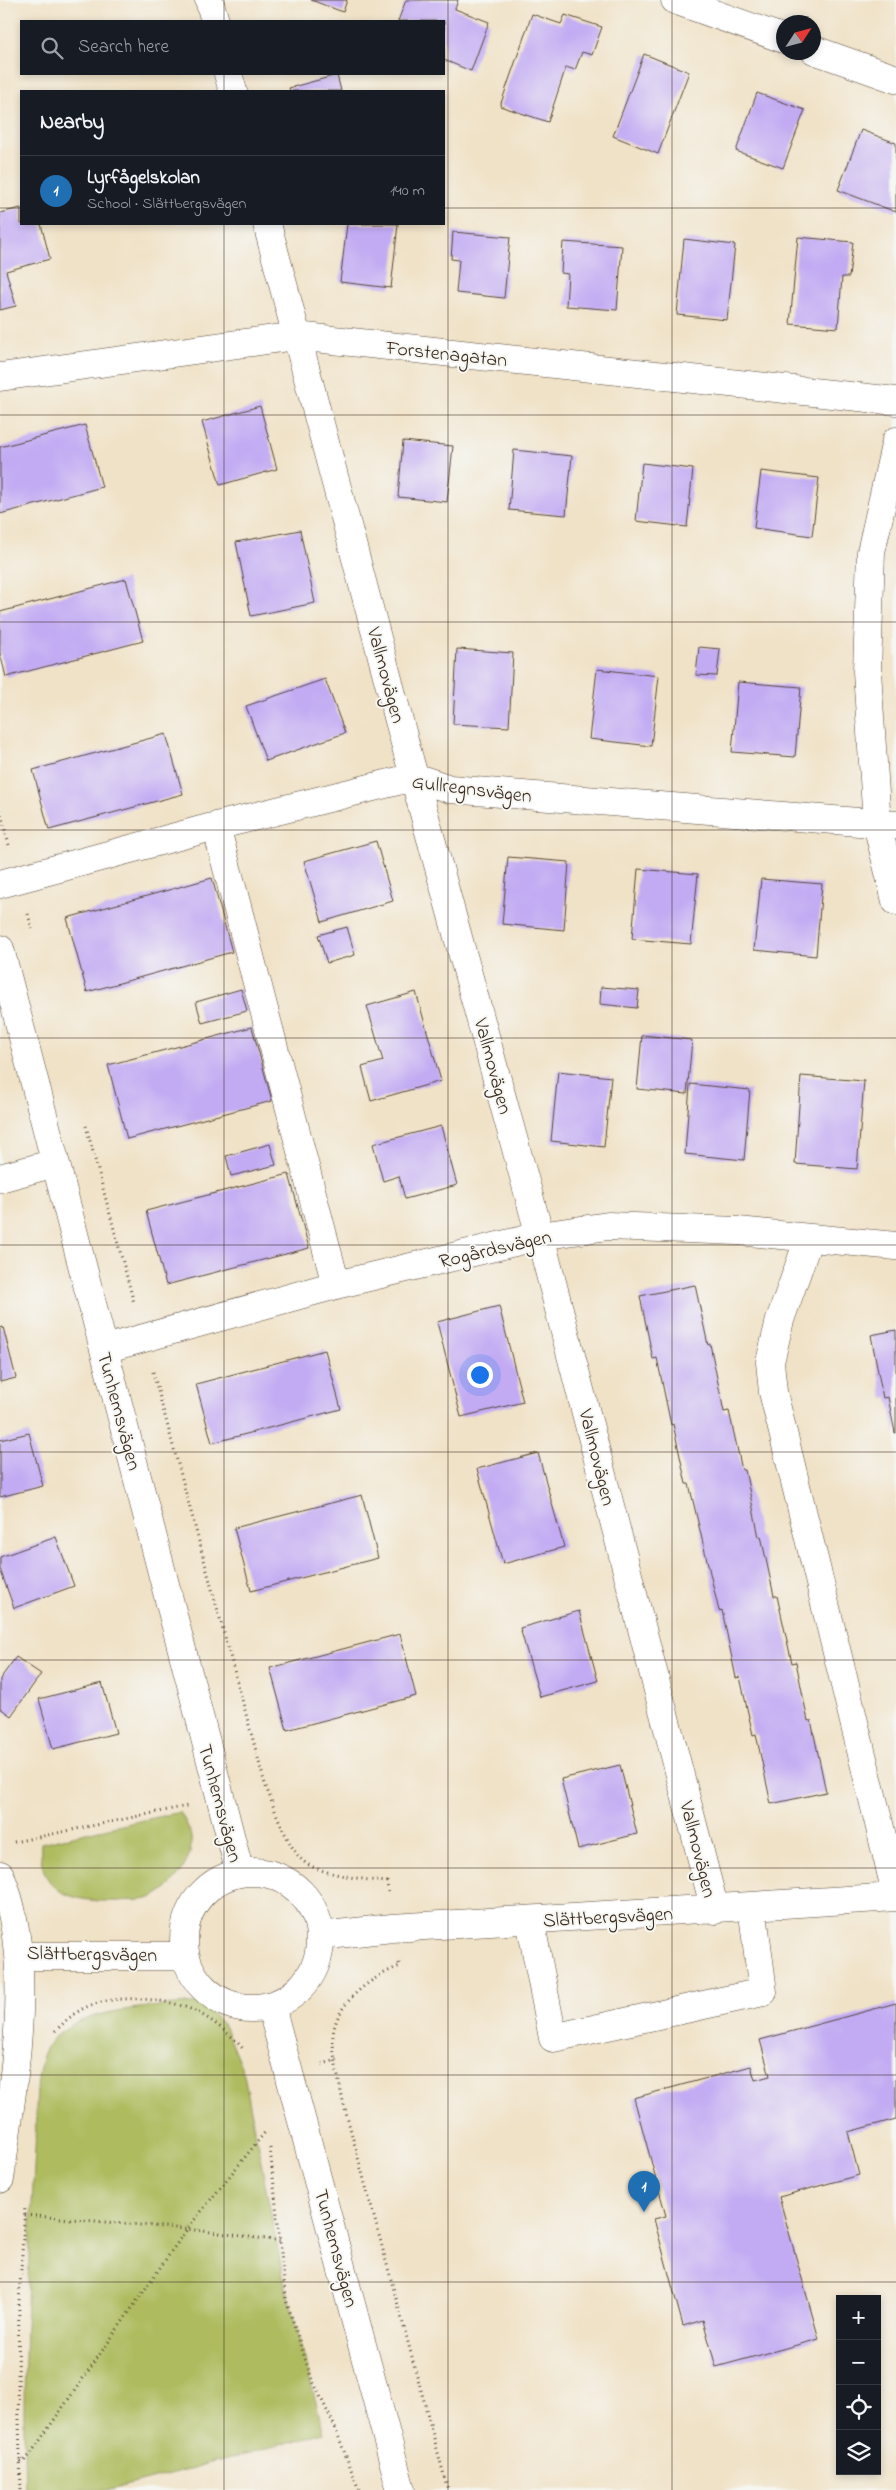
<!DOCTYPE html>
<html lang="en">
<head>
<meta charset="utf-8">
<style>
	:root { --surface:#171b24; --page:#242831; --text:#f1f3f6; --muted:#9ea1a6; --line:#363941; --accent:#1f6fb2 }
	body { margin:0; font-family:"Indie Flower",sans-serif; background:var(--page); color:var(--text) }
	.controls { position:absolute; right:15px; bottom:15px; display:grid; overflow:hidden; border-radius:0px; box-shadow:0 2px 8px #0003 }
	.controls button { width:45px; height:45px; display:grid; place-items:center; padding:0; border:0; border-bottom:1px solid var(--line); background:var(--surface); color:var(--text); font:25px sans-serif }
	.compass { position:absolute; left:776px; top:15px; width:45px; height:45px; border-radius:50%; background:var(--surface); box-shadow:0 2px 8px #0003; rotate:54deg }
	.you { position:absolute; left:479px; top:1374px; width:18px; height:18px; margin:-12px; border:4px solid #fff; border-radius:50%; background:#1a73e8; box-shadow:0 0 0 8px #1a73e833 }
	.badge { display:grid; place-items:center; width:32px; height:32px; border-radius:50%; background:var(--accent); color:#fff; font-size:16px; font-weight:700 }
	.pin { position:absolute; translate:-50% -41px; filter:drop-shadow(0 1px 2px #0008) }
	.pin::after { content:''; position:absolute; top:26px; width:18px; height:15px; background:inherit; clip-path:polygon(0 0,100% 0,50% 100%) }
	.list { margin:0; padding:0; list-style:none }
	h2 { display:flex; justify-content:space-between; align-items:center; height:65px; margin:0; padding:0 20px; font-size:21px }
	h2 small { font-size:16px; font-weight:400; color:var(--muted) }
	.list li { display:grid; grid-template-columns:32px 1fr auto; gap:15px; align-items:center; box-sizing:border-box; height:70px; padding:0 20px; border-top:1px solid var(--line) }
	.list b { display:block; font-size:19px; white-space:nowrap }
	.list p { margin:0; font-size:16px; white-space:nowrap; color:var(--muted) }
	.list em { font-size:16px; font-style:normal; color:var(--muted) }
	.icon { flex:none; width:28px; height:28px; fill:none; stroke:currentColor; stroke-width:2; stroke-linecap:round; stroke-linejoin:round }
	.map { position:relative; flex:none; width:896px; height:2490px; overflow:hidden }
	.search { position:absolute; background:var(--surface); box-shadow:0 2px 8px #0003; left:20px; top:20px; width:425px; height:55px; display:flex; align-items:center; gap:12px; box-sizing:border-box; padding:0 18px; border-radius:0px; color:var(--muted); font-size:19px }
	.panel { position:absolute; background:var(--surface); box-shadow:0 2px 8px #0003; left:20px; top:90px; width:425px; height:135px; border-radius:0px }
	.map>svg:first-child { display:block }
	.green { fill:#aebc5e; stroke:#74733e }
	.building { fill:#c2abf3 }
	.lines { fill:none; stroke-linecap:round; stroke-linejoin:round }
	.minor-casing { stroke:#564637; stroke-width:29 }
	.path { stroke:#564637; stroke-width:3; stroke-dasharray:1 4; stroke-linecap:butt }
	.minor { stroke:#fff; stroke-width:28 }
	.grid { fill:none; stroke:#3b2a1e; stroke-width:1; stroke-opacity:0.55 }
	.labels { text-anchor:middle; stroke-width:4; stroke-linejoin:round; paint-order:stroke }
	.street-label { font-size:20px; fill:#3b2a1e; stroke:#f6f6f2 }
</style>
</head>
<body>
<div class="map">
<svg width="896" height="2490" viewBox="0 0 896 2490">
	<rect width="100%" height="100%" fill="#f6f6f2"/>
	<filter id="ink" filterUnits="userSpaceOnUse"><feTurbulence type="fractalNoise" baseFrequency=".02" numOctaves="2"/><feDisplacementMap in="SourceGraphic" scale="10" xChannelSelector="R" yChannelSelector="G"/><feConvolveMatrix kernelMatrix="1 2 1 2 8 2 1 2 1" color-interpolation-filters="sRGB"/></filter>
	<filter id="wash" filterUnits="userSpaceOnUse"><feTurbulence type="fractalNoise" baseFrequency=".0096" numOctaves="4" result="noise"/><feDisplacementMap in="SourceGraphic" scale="20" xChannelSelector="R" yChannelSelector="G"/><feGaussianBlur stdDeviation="1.12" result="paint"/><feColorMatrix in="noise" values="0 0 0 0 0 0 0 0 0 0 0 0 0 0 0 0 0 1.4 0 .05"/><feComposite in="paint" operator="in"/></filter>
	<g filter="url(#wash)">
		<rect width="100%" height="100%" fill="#f0e2c7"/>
		<path class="green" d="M 180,1812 C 184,1819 190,1829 191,1837 C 194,1861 171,1892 148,1899 C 139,1901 127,1900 117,1901 C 75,1902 37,1895 41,1843 Z
			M 201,2003 L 224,2025 L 244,2074 L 283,2276 L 324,2433 L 110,2490 L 25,2490 C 21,2377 29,2262 35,2149 C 37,2121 33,2069 48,2045 C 72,2006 160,2007 201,2003 Z"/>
		<g id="blocks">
			<path class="building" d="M 311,0 L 347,0 L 343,12 Z
				M 406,0 L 458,0 L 455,9 L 489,22 L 471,71 L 444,60 L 444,21 L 398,21 Z
				M 532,14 L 561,24 L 565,15 L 602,27 L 592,55 L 582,52 L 575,70 L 566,67 L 548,122 L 500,106 Z
				M 644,54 L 689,72 L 658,154 L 613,136 Z
				M 337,75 L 341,91 L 290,91 L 289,88 Z
				M 757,93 L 805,110 L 783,168 L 736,151 Z
				M 861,130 L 896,143 L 896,212 L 838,190 Z
				M 21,208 L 21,224 L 41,224 L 50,259 L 6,271 L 16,306 L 0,310 L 0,213 Z
				M 347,224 L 398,224 L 391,288 L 340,282 Z
				M 453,232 L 510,237 L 504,298 L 456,293 L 459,260 L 451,259 Z
				M 798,237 L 853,242 L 849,277 L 842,277 L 838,328 L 790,324 Z
				M 684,239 L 735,245 L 727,320 L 677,315 Z
				M 563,242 L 622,246 L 617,310 L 566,306 L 568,274 L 561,273 Z
				M 260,406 L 277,469 L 220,485 L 202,422 Z
				M 85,425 L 102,487 L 0,514 L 0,447 Z
				M 403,441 L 453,446 L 447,502 L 398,497 Z
				M 514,450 L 572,456 L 566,515 L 509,510 Z
				M 642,463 L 693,469 L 687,527 L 636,521 Z
				M 761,471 L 819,478 L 812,536 L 754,528 Z
				M 300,530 L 315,603 L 251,616 L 236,542 Z
				M 126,579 L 143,641 L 6,677 L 0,653 L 0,612 Z
				M 699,647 L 720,649 L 717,676 L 696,675 Z
				M 457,649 L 513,653 L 509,727 L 453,724 Z
				M 597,669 L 659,676 L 651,746 L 589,739 Z
				M 325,679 L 345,733 L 266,761 L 246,706 Z
				M 738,682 L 801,687 L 795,757 L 732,752 Z
				M 166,734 L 183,794 L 49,830 L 33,770 Z
				M 376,841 L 393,901 L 322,922 L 304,861 Z
				M 508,857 L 569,862 L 564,930 L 502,924 Z
				M 638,869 L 698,874 L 691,944 L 632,939 Z
				M 212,878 L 232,952 L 87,992 L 67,918 Z
				M 761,879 L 822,884 L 816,956 L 754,950 Z
				M 347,927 L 355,955 L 327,963 L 318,935 Z
				M 601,987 L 639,990 L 637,1008 L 600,1004 Z
				M 241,989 L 247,1011 L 202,1023 L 196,1002 Z
				M 416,992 L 441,1081 L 371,1101 L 362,1067 L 383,1061 L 367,1006 Z
				M 252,1027 L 272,1101 L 127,1139 L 108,1065 Z
				M 642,1035 L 692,1040 L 687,1094 L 637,1089 Z
				M 558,1071 L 611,1077 L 604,1147 L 551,1141 Z
				M 801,1076 L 864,1081 L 857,1169 L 795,1164 Z
				M 690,1084 L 750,1090 L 744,1160 L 685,1154 Z
				M 441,1126 L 457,1185 L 405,1199 L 399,1176 L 383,1181 L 373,1144 Z
				M 270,1144 L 276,1165 L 231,1176 L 226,1156 Z
				M 289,1174 L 309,1248 L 166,1285 L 146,1211 Z
				M 695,1285 L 708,1345 L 710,1344 L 724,1412 L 729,1411 L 742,1470 L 745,1470 L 759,1537 L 761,1536 L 774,1596 L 777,1596 L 792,1663 L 796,1662 L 808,1721 L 811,1720 L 826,1792 L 771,1804 L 756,1734 L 753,1735 L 740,1677 L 736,1678 L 722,1610 L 719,1611 L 689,1484 L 686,1484 L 673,1424 L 671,1425 L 657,1358 L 653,1359 L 640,1296 Z
				M 499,1306 L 523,1402 L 461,1417 L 437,1322 Z
				M 3,1327 L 16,1378 L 0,1382 L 0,1328 Z
				M 896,1330 L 896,1433 L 895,1433 L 888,1397 L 883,1398 L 871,1335 Z
				M 325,1350 L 341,1409 L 212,1443 L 196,1384 Z
				M 29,1433 L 43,1486 L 0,1497 L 0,1440 Z
				M 538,1453 L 564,1547 L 503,1564 L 477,1469 Z
				M 362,1495 L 378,1558 L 251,1591 L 234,1528 Z
				M 56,1537 L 74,1586 L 14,1608 L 0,1569 L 0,1557 Z
				M 579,1611 L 598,1681 L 540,1697 L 520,1628 Z
				M 400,1634 L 416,1696 L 287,1730 L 270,1668 Z
				M 16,1657 L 41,1674 L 11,1716 L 0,1708 L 0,1679 Z
				M 102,1683 L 116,1733 L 53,1749 L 39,1699 Z
				M 620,1765 L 637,1834 L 578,1849 L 561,1779 Z
				M 896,2003 L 896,2119 L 848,2132 L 859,2175 L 779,2197 L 819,2339 L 716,2367 L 703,2320 L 683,2326 L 654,2219 L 666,2216 L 634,2098 L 751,2066 L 755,2080 L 770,2076 L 760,2040 Z"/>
		</g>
	</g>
	<g filter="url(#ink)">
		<use href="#blocks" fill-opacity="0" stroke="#564637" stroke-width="1"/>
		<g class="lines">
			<defs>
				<path id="minor" d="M 209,0 L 215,21
					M 675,0 L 784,39
					M 814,50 L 896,79
					M 228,74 L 233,91
					M 267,224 L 414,777 L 540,1236 L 715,1910
					M 0,377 L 296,336 L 896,401
					M 896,441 L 871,552 L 867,671 L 877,824 L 896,901
					M 216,826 L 336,1285
					M 0,884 L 216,826 L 414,777 L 450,789 L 896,825
					M 0,949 L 240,1873
					M 0,1178 L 55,1163
					M 809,1238 L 780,1320 L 770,1362 L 773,1392 L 896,1893
					M 104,1349 L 336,1285 L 540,1236 L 608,1226 L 738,1231 L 896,1246
					M184 1940a68 68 0 1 1 136 0a68 68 0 1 1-136 0Z
					M 0,1875 C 37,1961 12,2089 0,2179
					M 530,1920 L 553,2038 L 763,1992 L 752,1906
					M 320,1936 L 392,1928 L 896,1897
					M 19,1956 L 185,1956
					M 271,2006 L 401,2490"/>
			</defs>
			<use href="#minor" class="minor-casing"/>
			<path class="path" d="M 0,810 L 9,845
				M 28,914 L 32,929
				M 86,1126 L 134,1303
				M 153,1372 L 265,1784 C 273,1805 286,1844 302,1860 C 315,1874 368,1880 387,1882 L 388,1892
				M 14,1842 L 187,1806
				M 399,1963 L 400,1966 C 371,1977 335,2003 333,2036 C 332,2053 340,2084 343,2102 L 448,2490
				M 55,2031 C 63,2024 70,2016 79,2011 C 108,1992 170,1997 199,2013 C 216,2023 232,2035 244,2050
				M 322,2064 L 337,2060
				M 270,2148 L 286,2300 L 311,2377 L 334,2425 L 359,2490
				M 25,2215 L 187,2229 L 281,2241
				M 20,2462 L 24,2461 L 29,2456 L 187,2229 L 266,2131
				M 21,2490 L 18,2386 L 19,2302 L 25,2206"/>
			<use href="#minor" class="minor"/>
		</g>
	</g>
	<path class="grid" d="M 224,0 L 224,21M 448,0 L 448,2490M 672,0 L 672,2490M 224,74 L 224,91M 0,208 L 21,208M 444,208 L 896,208M 224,224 L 224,2490M 0,415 L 896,415M 0,622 L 896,622M 0,830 L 896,830M 0,1038 L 896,1038M 0,1245 L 896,1245M 0,1452 L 896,1452M 0,1660 L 896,1660M 0,1868 L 896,1868M 0,2075 L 896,2075M 0,2282 L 896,2282"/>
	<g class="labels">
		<g class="street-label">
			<text transform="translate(447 353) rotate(6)" y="7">Forstenagatan</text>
			<text transform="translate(387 675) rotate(75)" y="7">Vallmovägen</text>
			<text transform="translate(472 788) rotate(7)" y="7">Gullregnsvägen</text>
			<text transform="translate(494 1066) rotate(75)" y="7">Vallmovägen</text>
			<text transform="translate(495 1248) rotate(-13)" y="7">Rogårdsvägen</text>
			<text transform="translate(120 1411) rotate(75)" y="7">Tunhemsvägen</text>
			<text transform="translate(598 1457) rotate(76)" y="7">Vallmovägen</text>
			<text transform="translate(221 1803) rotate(75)" y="7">Tunhemsvägen</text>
			<text transform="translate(699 1849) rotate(76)" y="7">Vallmovägen</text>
			<text transform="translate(608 1916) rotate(-3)" y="7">Slättbergsvägen</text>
			<text transform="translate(92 1953) rotate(1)" y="7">Slättbergsvägen</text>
			<text transform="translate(337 2248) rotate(75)" y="7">Tunhemsvägen</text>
		</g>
	</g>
</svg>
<div class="controls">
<button>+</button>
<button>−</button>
<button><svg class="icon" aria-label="locate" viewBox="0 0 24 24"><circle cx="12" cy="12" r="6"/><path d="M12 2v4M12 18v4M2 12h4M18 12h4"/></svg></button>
<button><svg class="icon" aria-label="layers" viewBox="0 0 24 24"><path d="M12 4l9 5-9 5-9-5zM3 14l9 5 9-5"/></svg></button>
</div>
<svg class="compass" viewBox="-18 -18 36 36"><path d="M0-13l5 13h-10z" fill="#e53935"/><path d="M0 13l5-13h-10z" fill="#9ea1a6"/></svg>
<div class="you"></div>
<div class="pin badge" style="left:644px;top:2212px">1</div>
<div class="search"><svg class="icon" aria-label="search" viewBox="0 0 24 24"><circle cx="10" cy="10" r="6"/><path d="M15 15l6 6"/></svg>Search here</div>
<section class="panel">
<h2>Nearby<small></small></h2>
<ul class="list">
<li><span class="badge">1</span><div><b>Lyrfågelskolan</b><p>School · Slättbergsvägen</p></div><em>140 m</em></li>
</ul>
</section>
</div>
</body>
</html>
